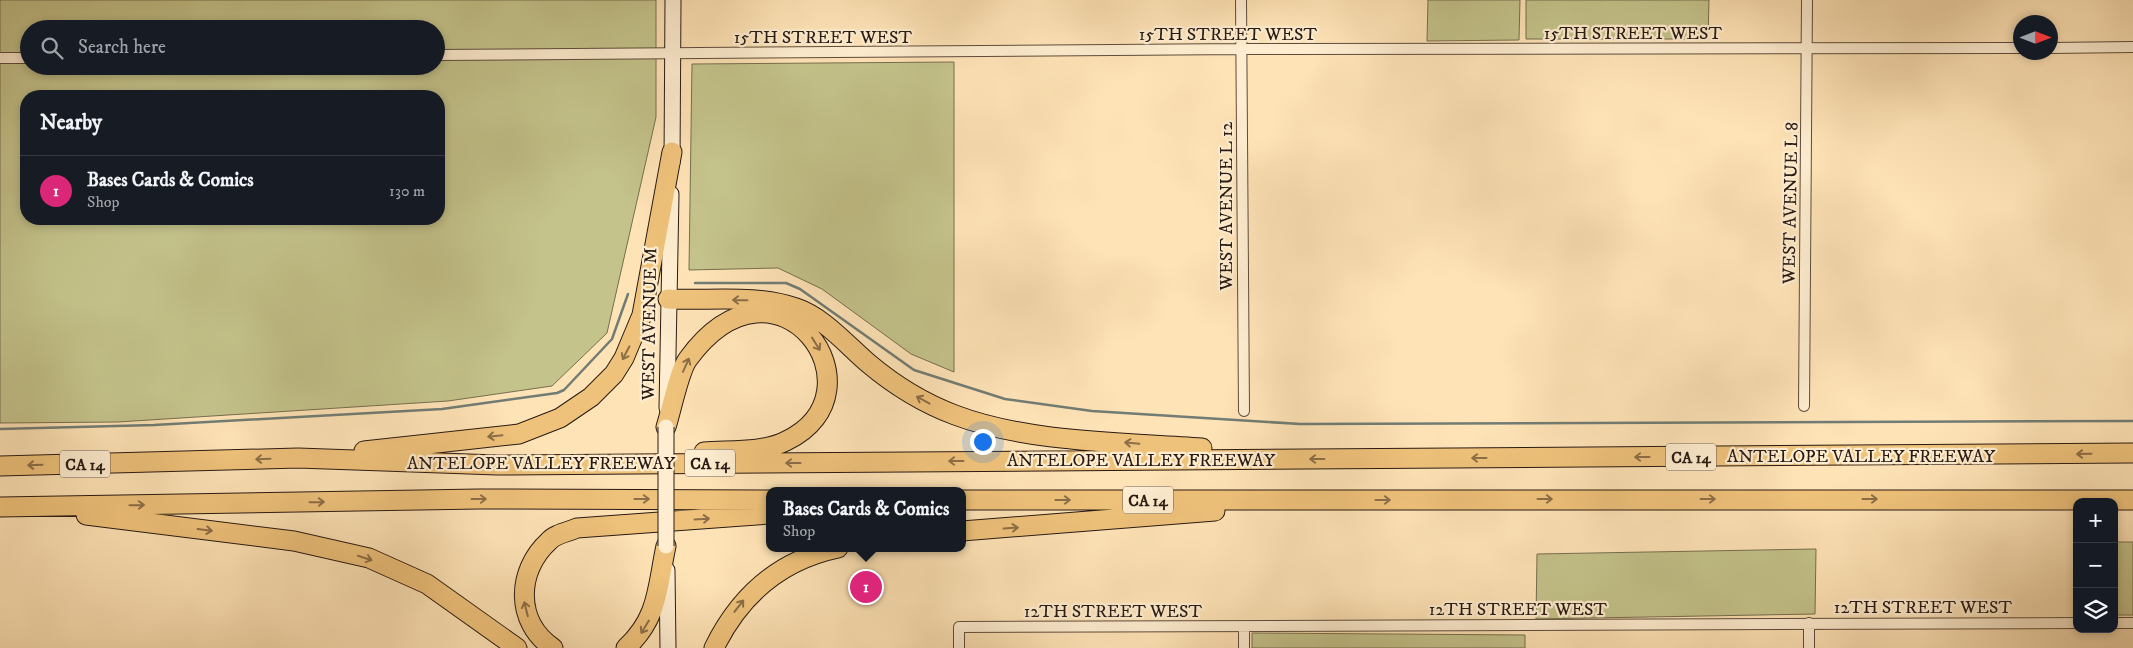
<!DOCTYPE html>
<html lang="en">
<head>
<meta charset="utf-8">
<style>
	:root { --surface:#171b24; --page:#20242c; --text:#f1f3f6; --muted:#9ea1a6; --line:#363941; --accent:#db2777 }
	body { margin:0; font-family:"IM FELL DW Pica",serif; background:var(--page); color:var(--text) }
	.controls { position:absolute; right:15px; bottom:15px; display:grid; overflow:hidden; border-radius:10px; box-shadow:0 2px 8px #0003 }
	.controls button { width:45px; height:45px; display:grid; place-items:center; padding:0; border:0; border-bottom:1px solid var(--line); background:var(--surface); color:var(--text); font:25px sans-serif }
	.compass { position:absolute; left:2013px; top:15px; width:45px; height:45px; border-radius:50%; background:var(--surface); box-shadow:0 2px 8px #0003; rotate:90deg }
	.you { position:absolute; left:982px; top:441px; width:18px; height:18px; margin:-12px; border:4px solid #fff; border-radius:50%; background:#1a73e8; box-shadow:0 0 0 8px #1a73e833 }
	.badge { display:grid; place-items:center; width:32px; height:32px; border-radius:50%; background:var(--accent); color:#fff; font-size:16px; font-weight:700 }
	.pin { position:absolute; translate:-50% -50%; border:2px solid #fff; box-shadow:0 1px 5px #0006 }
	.popup { position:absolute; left:766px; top:487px; width:200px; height:65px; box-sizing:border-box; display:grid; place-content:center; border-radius:10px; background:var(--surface); filter:drop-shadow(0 1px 4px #0005); font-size:16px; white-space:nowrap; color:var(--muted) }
	.popup b { font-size:19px; color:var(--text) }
	.popup::after { content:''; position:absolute; left:50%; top:100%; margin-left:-10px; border:10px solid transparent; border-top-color:var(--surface) }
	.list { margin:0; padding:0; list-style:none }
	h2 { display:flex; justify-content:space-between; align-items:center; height:65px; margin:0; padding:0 20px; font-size:21px }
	h2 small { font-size:16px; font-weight:400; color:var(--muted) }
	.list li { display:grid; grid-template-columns:32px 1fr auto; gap:15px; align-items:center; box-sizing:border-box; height:70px; padding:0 20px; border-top:1px solid var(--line) }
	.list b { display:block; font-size:19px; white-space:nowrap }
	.list p { margin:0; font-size:16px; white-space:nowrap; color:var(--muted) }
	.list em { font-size:16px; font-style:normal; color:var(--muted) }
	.icon { flex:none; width:28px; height:28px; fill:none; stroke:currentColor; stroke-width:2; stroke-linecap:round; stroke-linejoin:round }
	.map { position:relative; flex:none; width:2133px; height:648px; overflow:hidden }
	.search { position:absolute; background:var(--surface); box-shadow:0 2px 8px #0003; left:20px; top:20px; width:425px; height:55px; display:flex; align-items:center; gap:12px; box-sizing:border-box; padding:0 18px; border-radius:28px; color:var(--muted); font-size:19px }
	.panel { position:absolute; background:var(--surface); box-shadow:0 2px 8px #0003; left:20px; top:90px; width:425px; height:135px; border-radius:20px }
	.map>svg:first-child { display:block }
	.green { fill:#c4c38b; stroke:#766e4f; fill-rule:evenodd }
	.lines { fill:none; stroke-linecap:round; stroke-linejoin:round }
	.stream { stroke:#717c74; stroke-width:2.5 }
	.minor-casing { stroke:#5e4c3c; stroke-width:12 }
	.secondary-casing { stroke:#281a13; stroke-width:17 }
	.motorway-casing { stroke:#281a13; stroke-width:21 }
	.minor { stroke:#feedd0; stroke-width:10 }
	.secondary { stroke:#feedd0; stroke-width:15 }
	.motorway { stroke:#efc27b; stroke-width:19 }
	.secondary-bridge-casing { stroke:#281a13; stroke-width:17; stroke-linecap:butt }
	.secondary-bridge { stroke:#feedd0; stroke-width:15 }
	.oneway { stroke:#8c6e47 }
	.labels { text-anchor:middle; stroke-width:4.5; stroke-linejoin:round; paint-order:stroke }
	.shield { fill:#feedd0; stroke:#68594c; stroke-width:1 }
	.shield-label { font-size:16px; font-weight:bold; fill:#281a13 }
	.street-label { font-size:18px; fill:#281a13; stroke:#feedd0 }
</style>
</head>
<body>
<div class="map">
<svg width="2133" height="648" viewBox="0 0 2133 648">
	<rect width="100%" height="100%" fill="#fee3b6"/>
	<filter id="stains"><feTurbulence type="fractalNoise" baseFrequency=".004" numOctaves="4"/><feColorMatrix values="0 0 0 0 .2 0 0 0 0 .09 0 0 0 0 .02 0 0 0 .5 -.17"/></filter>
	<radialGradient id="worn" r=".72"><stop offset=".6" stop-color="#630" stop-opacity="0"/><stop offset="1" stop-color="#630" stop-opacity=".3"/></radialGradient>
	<path class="green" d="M 0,0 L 656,0 L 656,117 L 607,333 L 552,386 L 448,401 L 118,422 L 0,423 ZM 29,29 L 436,29 L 436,66 L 29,66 ZM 26,96 L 439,96 L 439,219 L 26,219 Z
		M 1428,0 L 1520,0 L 1519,40 L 1427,41 Z
		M 1526,0 L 1709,0 L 1708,39 L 1526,39 Z
		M 954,62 L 954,372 L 911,354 L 822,289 L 778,268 L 689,270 L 692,64 Z
		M 2114,542 L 2133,542 L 2133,615 L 2114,615 Z
		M 1816,549 L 1815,614 L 1536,619 L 1537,554 Z
		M 1252,633 L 1525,635 L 1525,648 L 1252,648 Z"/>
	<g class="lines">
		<path class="stream" d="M 695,283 L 786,283 L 800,289 L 914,370 L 1005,399 L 1092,411 L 1300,424 L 2133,421
			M 0,429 L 154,425 L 442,409 L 557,393 L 564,390 L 612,339 L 628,294"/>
		<defs>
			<path id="minor" d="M 1241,0 L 1244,411
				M 2050,48 L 2133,47
				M 436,55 L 1241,49 L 2020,48
				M 0,58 L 29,58
				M 1804,406 L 1807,0
				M 1809,623 L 1809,648
				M 2114,623 L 2133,623
				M 1244,627 L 1244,648
				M 959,648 L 959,627 L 2077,623"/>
			<path id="secondary" d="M 672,163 L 673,0
				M 667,408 L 671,194
				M 667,570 L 668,648"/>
			<path id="motorway" d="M 668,299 C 710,301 756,294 796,308 C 823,317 846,344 868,363 C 894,385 923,403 955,415 C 1029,443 1123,442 1202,448
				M 666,427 C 671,412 679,371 688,359 C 778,236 889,392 786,441 C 762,453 730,450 704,452
				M 364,451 L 519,434 L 560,418 L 591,397 L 614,374 L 624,358 L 642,315 L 672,152
				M 0,466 L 298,458 L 497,465 L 2133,453
				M 962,500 L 2133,500
				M 0,507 L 479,499 L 770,500
				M 86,515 L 294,541 L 369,558 L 427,584 L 517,648
				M 962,531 L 1215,511
				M 553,648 C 515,622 516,571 549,541 C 555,534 568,532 577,528 L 770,514
				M 626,648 C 659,617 657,588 666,546
				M 714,648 C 740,595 780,560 838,548"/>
		</defs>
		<use href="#minor" class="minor-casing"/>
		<use href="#secondary" class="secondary-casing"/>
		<use href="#motorway" class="motorway-casing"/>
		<use href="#minor" class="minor"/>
		<use href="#secondary" class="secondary"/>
		<use href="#motorway" class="motorway"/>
		<defs>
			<path id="secondary-bridge" d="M 666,427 L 666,546"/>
		</defs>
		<use href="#secondary-bridge" class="secondary-bridge-casing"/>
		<use href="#secondary-bridge" class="secondary-bridge"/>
	</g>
	<defs><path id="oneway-shaft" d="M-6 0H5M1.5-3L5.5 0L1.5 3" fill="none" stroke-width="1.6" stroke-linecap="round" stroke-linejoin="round" transform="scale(1.25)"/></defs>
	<g class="oneway">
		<use href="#oneway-shaft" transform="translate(740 300) rotate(-179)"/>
		<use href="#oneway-shaft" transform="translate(816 344) rotate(58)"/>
		<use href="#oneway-shaft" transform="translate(626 353) rotate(117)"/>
		<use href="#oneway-shaft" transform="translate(686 365) rotate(-66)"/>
		<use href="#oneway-shaft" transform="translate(923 400) rotate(-151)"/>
		<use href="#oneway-shaft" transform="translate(495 436) rotate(174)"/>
		<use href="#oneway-shaft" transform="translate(1132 443) rotate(-175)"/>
		<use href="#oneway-shaft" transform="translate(2084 454) rotate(179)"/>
		<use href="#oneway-shaft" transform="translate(1642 457) rotate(180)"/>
		<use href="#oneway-shaft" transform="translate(1479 458) rotate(180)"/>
		<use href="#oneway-shaft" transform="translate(263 459) rotate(178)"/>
		<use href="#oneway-shaft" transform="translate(1317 459) rotate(180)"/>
		<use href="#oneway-shaft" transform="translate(956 461) rotate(180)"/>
		<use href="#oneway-shaft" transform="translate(793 463) rotate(180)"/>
		<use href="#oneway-shaft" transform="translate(35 465) rotate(178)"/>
		<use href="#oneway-shaft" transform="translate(479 499)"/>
		<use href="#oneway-shaft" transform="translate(642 499)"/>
		<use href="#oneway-shaft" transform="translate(1545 499)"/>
		<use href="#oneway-shaft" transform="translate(1708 499)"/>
		<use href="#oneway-shaft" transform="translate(1870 499)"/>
		<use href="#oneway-shaft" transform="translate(1063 500)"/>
		<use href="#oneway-shaft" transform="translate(1383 500)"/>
		<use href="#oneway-shaft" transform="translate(317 502) rotate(-1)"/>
		<use href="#oneway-shaft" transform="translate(137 505) rotate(-1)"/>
		<use href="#oneway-shaft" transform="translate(702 519) rotate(-3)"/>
		<use href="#oneway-shaft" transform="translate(1011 528) rotate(-4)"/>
		<use href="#oneway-shaft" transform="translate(205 530) rotate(7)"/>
		<use href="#oneway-shaft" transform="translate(365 558) rotate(18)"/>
		<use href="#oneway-shaft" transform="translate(739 606) rotate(-52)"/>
		<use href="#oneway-shaft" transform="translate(526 609) rotate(-104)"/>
		<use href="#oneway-shaft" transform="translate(645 627) rotate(121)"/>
	</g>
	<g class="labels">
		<g class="shield">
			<rect x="1666" y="443.5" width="50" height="27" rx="4"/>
			<rect x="685" y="449.5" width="50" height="27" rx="4"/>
			<rect x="60" y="450.5" width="50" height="27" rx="4"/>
			<rect x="1123" y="486.5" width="50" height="27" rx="4"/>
		</g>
		<g class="shield-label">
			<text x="1691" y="463">CA 14</text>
			<text x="710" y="469">CA 14</text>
			<text x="85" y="470">CA 14</text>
			<text x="1148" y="506">CA 14</text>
		</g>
		<g class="street-label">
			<text x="1633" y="39">15TH STREET WEST</text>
			<text x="1228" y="40">15TH STREET WEST</text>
			<text x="823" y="43">15TH STREET WEST</text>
			<text transform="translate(1790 203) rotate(-89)" y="6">WEST AVENUE L 8</text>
			<text transform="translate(1226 206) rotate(-90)" y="6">WEST AVENUE L 12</text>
			<text transform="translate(649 324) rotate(-89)" y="6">WEST AVENUE M</text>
			<text x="1861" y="462">ANTELOPE VALLEY FREEWAY</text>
			<text x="1141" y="466">ANTELOPE VALLEY FREEWAY</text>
			<text x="541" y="469">ANTELOPE VALLEY FREEWAY</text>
			<text x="1923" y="613">12TH STREET WEST</text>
			<text x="1518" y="615">12TH STREET WEST</text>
			<text x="1113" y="617">12TH STREET WEST</text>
		</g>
	</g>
	<rect width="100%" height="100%" filter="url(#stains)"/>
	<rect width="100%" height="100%" fill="url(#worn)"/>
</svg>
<div class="controls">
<button>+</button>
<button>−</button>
<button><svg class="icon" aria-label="layers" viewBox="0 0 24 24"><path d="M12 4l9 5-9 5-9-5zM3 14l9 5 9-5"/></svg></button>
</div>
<svg class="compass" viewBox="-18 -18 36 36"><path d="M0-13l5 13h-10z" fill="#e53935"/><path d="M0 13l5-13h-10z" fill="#9ea1a6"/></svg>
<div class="you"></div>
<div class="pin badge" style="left:866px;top:587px">1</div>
<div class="popup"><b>Bases Cards &amp; Comics</b>Shop</div>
<div class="search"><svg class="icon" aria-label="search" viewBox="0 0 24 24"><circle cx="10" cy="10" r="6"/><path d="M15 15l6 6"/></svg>Search here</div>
<section class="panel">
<h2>Nearby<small></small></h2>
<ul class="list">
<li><span class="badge">1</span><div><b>Bases Cards &amp; Comics</b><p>Shop</p></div><em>130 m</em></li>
</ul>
</section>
</div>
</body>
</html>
